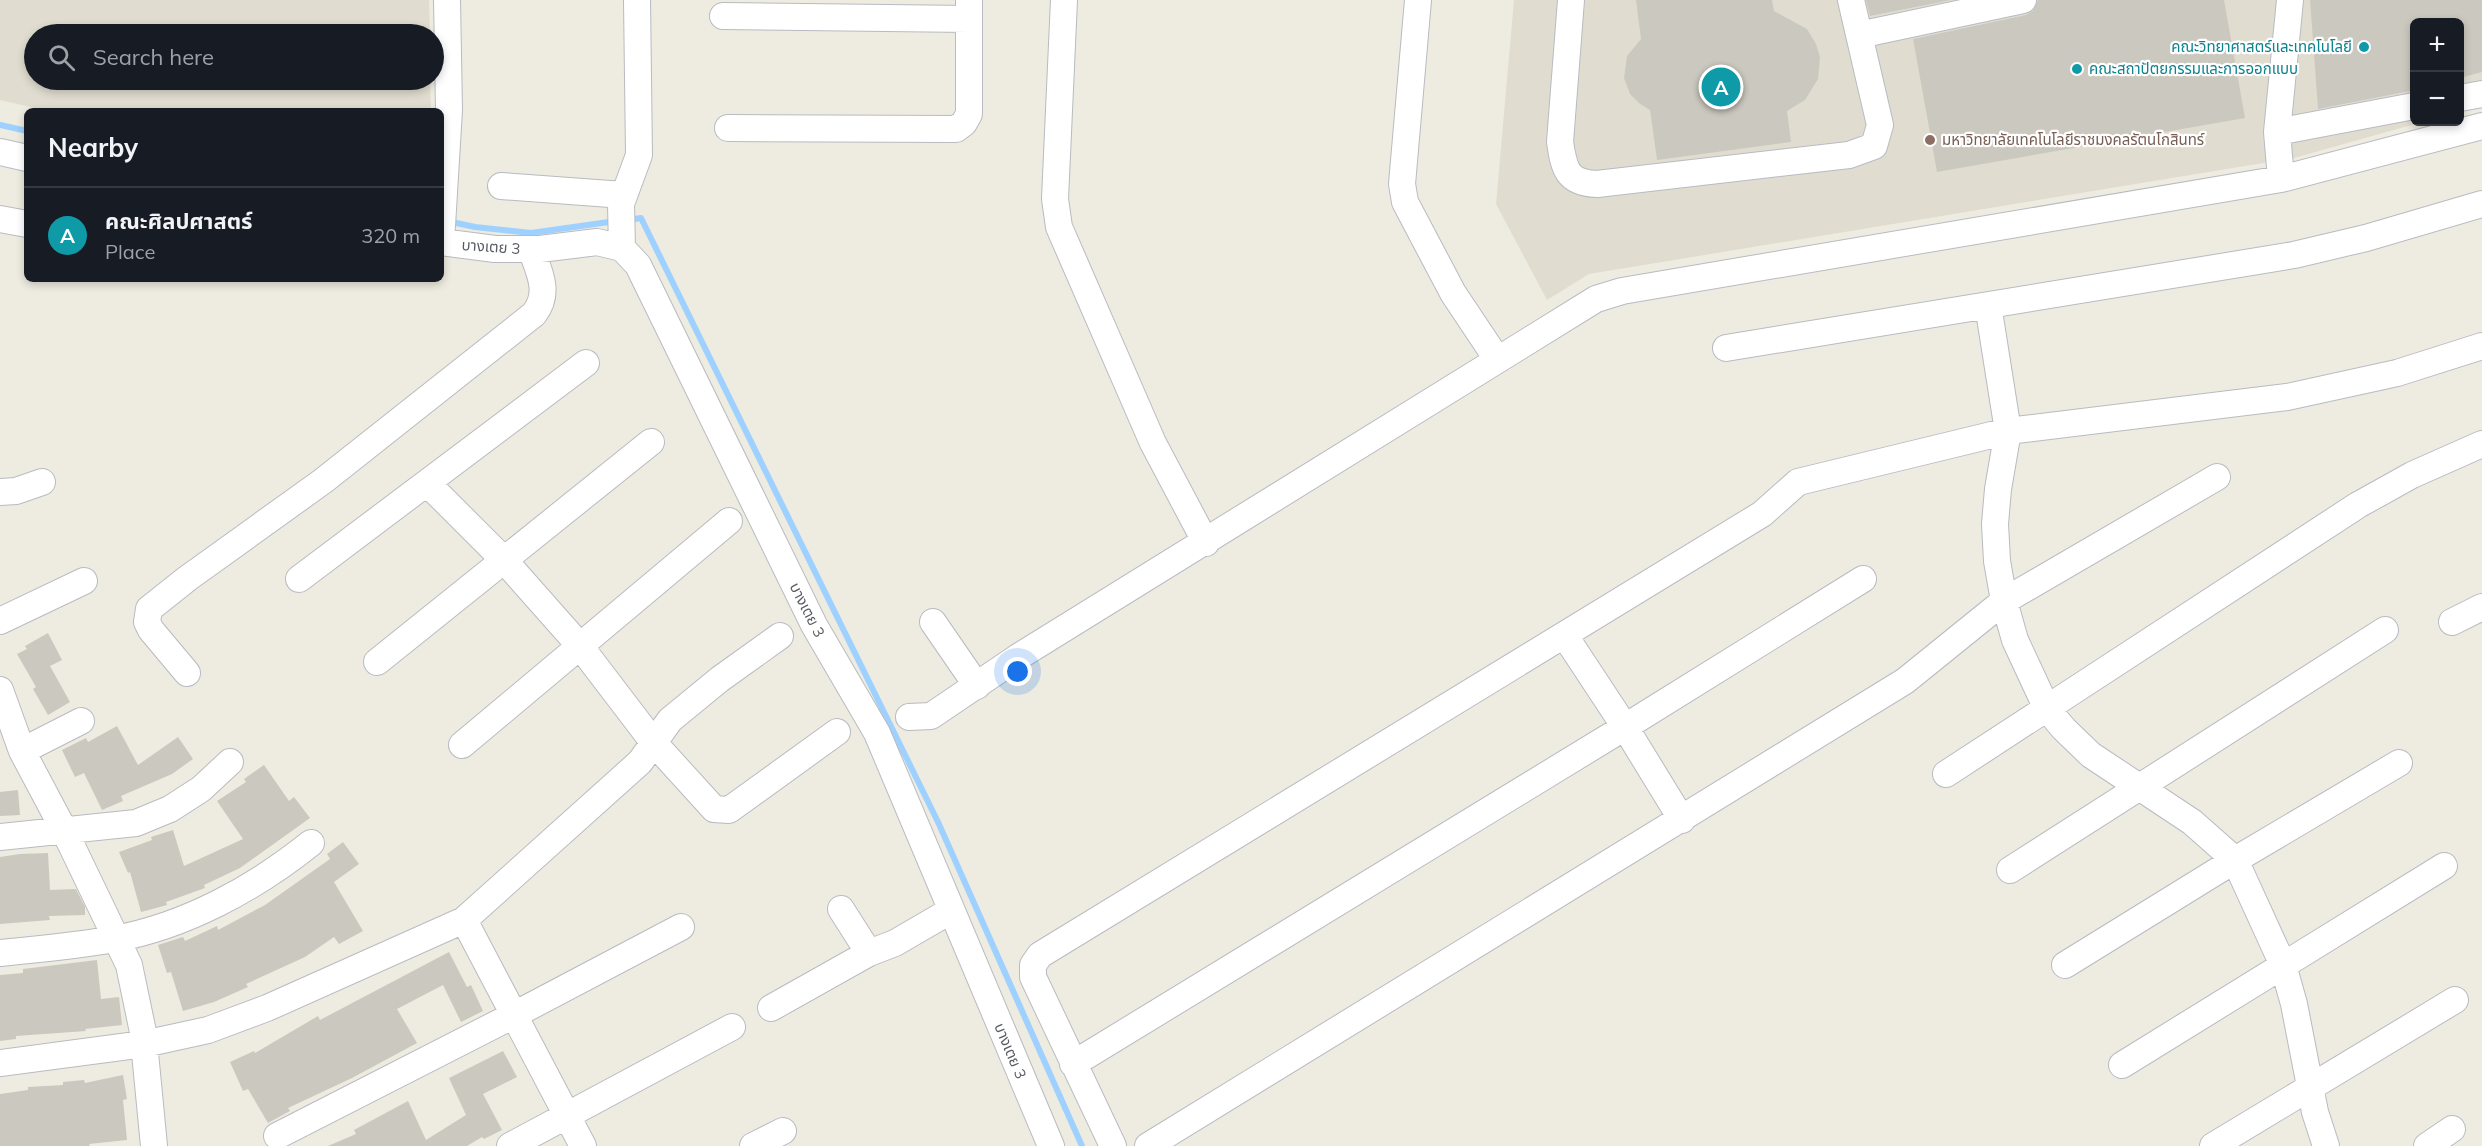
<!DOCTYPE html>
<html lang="en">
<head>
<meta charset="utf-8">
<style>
	:root { --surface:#171b24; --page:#242831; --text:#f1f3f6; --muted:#9ea1a6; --line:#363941; --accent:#ea580c }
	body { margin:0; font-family:Mulish,"Noto Sans Thai",sans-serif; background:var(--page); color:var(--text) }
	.controls { position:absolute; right:18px; top:18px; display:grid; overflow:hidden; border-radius:9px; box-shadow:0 3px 9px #0003 }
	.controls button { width:54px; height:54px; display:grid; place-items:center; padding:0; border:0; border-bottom:2px solid var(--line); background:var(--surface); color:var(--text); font:30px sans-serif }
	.you { position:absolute; left:1018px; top:672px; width:21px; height:21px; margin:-15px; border:4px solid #fff; border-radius:50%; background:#1a73e8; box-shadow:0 0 0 9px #1a73e833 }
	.badge { display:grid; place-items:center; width:39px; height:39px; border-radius:50%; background:var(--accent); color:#fff; font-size:20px; font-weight:700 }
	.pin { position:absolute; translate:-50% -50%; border:3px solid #fff; box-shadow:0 2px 6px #0006 }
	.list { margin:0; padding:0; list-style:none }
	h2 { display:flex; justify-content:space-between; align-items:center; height:78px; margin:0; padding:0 24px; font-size:26px }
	h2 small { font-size:20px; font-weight:400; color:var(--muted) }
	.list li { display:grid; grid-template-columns:39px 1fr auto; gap:18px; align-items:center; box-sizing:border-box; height:96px; padding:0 24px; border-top:2px solid var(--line) }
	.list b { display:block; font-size:22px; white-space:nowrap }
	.list p { margin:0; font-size:20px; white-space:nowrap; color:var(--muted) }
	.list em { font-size:20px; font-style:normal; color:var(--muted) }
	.icon { flex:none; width:33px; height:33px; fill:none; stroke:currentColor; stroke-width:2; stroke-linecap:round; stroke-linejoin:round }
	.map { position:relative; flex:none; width:2482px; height:1146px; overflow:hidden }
	.search { position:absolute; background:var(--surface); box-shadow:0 3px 9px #0003; left:24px; top:24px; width:420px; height:66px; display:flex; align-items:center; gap:15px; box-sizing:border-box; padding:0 21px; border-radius:33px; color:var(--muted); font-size:22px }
	.panel { position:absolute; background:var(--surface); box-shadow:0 3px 9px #0003; left:24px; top:108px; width:420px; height:174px; border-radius:9px }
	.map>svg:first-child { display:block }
	.education { fill:#e0ddd0 }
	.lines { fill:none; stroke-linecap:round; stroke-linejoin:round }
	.stream { stroke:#9ed1ff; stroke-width:6 }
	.building { fill:#cbc8bf }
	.minor-casing { stroke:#b8bbc1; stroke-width:28 }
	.minor { stroke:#fff; stroke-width:26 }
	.culture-dot { fill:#0f9aa8; stroke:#fff; stroke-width:2 }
	.education-dot { fill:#8d6e63; stroke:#fff; stroke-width:2 }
	.labels { text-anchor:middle; stroke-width:4.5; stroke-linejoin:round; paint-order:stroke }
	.culture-label { font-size:15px; fill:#0d838f; stroke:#fff; text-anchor:end }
	.education-label { font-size:15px; fill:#785e54; stroke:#fff; text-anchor:start }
	.street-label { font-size:15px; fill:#595d63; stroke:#fff }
</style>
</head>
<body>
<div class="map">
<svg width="2482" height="1146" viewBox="0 0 2482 1146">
	<rect width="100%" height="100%" fill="#eeebe0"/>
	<path class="education" d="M 0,0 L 429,0 L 430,34 L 34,34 L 34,80 L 430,80 L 431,111 L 48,111 L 0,100 Z
		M 1514,0 L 2482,0 L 2482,105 L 2460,111 L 2460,22 L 2414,22 L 2414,122 L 2422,122 L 2294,158 L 1589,274 L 1547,300 L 1496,204 Z"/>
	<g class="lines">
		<path class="stream" d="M 0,125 L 27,131
			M 629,220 L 641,218 L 938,822 L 1082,1146
			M 447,221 L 475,227 L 531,233 L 616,221"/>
	</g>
	<path class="building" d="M 1636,0 L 1772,0 L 1774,11 L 1807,29 L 1816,44 L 1820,57 L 1818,79 L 1805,100 L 1787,111 L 1791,142 L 1657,160 L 1650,110 L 1640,104 L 1630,94 L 1624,78 L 1627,56 L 1641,39 Z
		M 1866,0 L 1951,0 L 1870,16 Z
		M 2038,0 L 2224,0 L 2245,118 L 1937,172 L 1913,39 L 2026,15 L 2033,11 Z
		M 2310,0 L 2482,0 L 2482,72 L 2460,78 L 2460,22 L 2415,22 L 2415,90 L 2318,109 Z
		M 48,633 L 62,660 L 50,666 L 70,702 L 48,715 L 33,689 L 36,687 L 17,654 L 27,649 L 25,646 Z
		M 117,726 L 138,765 L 178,737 L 193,759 L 172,774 L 121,796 L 123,801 L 102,810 L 84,773 L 75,777 L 62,750 L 86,738 L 88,742 Z
		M 264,765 L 289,801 L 294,797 L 310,818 L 240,868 L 204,885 L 205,888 L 166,902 L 167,905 L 141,912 L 130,872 L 128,873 L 119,852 L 152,840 L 151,837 L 173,830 L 184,866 L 243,839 L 217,801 L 246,782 L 244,779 Z
		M 18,790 L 20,815 L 0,816 L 0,792 Z
		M 343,842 L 359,864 L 334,882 L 363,931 L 339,944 L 334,937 L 305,957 L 246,984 L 248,987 L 214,1002 L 183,1011 L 171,972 L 167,973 L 158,945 L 183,937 L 185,941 L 217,926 L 218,930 L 265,905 L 330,859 L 327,854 Z
		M 48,853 L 50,890 L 76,889 L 85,907 L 85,915 L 49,916 L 50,920 L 0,924 L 0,857 L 20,854 Z
		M 449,952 L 467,987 L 471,985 L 483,1011 L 461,1022 L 443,985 L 397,1009 L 417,1043 L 352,1078 L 288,1108 L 290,1111 L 268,1123 L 248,1089 L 243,1091 L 230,1062 L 254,1051 L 255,1053 L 318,1016 L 320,1020 Z
		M 97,960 L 101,999 L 119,997 L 122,1025 L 85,1029 L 86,1031 L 16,1036 L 16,1039 L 0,1041 L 0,975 L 23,973 L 23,969 Z
		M 503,1051 L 517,1077 L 483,1094 L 502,1130 L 484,1139 L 482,1137 L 467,1146 L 328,1146 L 356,1134 L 354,1130 L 408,1101 L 426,1140 L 466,1115 L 449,1078 Z
		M 123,1075 L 127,1099 L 123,1100 L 127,1140 L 89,1144 L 90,1146 L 0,1146 L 0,1094 L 28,1090 L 28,1087 L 63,1085 L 63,1082 L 84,1080 L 85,1083 Z"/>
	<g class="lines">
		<defs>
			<path id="minor" d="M 1064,0 L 1055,199 L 1059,227 L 1153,443 L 1206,543
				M 1418,0 L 1402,184 L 1405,202 L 1453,293 L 1497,359
				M 1571,0 L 1560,142 C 1564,169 1567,183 1597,184 L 1849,155 L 1874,146 L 1880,125 L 1851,0
				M 723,16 L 969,19
				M 1859,35 L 2023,0
				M 2460,98 L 2482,94
				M 728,128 L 956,129 L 964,123 L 969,114 L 969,0
				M 2277,132 L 2414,106
				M 0,152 L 27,158
				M 2281,179 L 2277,132 L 2290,0
				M 501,186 L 624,195
				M 0,219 L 27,224
				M 441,242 L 495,249 L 540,249 L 597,242 L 622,248 L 638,265 L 814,625 L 877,733 L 1051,1146
				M 441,242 L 449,110 L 447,0
				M 622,248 L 621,204 L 639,155 L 637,0
				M 1988,305 L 2008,431 L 1998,489 L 1995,524 L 1997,561 L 2004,601 L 2015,640 L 2047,709 L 2064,729 L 2091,755 L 2192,822 L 2235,860 L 2283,965 L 2294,1004 L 2315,1112 L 2326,1146
				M 1726,348 L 2294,255 L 2366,238 L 2482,204
				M 427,483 L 504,560 L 580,646 L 654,743 L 714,809 L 729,810 L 837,732
				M 0,492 L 16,491 L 42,482
				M 299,579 L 586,363
				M 0,621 L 84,581
				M 933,622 L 977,686
				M 2452,622 L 2482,607
				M 1565,636 L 1625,727 L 1682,820
				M 377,662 L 651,442
				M 187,673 L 151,630 L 147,622 L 149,609 L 188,578 L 323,481 L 534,314 C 551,292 539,272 531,249
				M 0,690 L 22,751 L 65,832 L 129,965 L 143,1032 L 154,1146
				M 909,717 L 931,716 L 1018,657 L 1596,299 L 1622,291 L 2281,179 L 2482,126
				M 462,745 L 729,521
				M 22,751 L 81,721
				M 1946,774 L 2358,505 L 2412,475 L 2482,444
				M 0,837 L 136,823 L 170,809 L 201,789 L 230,762
				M 2010,870 L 2385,630
				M 841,909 L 869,953
				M 464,920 L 583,1146
				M 0,953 C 38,949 77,946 114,939 C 186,926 255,888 311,843
				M 2065,965 L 2235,860 L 2399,763
				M 771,1008 L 869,953 L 895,943 L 950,911
				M 0,1063 L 144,1044 L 208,1030 L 267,1008 L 464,920 L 640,762 L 670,720 L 720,679 L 780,636
				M 1073,1064 L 1625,727 L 1863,579
				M 2122,1065 L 2444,866
				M 277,1136 L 514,1015 L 681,927
				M 510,1146 L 732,1027
				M 753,1146 L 783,1131
				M 1113,1146 L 1033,977 L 1033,965 L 1040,955 L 1762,514 L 1798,482 L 2008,431 L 2287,397 L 2397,373 L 2482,346
				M 1148,1146 L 1905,681 L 2004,601 L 2217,477
				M 2213,1146 L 2455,1000
				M 2427,1146 L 2452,1129"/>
		</defs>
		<use href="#minor" class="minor-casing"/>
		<use href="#minor" class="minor"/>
	</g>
	<g class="culture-dot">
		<circle cx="2364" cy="47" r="6"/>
		<circle cx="2077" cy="69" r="6"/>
	</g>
	<circle class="education-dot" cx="1930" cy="140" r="6"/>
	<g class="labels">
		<g class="culture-label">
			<text x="2352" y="52">คณะวิทยาศาสตร์และเทคโนโลยี</text>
			<text x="2089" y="74" text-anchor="start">คณะสถาปัตยกรรมและการออกแบบ</text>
		</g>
		<g class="education-label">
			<text x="1942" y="145">มหาวิทยาลัยเทคโนโลยีราชมงคลรัตนโกสินทร์</text>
		</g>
		<g class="street-label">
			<text transform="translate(491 247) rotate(4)" y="5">บางเตย 3</text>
			<text transform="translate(807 610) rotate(63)" y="5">บางเตย 3</text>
			<text transform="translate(1010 1051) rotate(67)" y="5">บางเตย 3</text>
		</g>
	</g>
</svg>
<div class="controls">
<button>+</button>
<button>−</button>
</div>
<div class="you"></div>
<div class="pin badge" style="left:1721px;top:87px;background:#0f9aa8">A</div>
<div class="search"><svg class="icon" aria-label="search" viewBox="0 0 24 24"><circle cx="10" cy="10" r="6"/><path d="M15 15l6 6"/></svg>Search here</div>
<section class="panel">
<h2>Nearby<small></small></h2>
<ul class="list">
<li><span class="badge" style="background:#0f9aa8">A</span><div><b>คณะศิลปศาสตร์</b><p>Place</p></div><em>320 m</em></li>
</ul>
</section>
</div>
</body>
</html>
